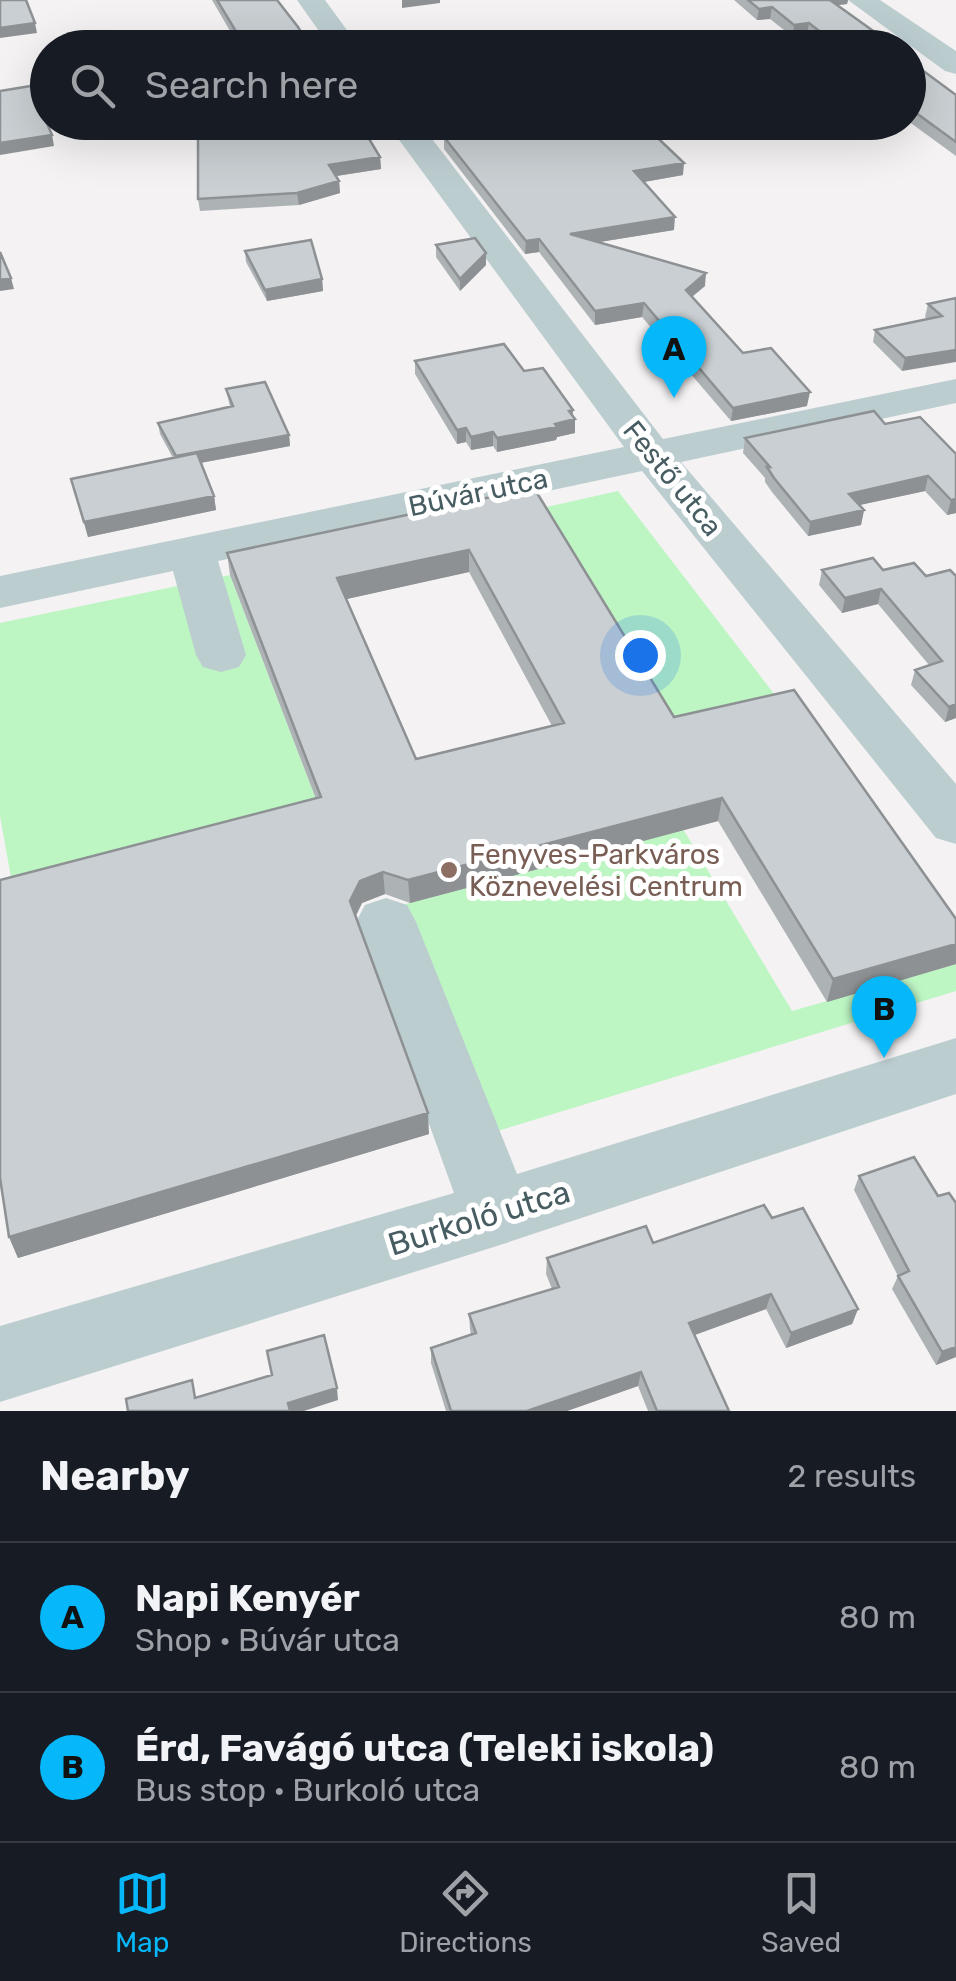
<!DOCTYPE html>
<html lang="en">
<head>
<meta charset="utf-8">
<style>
	:root { --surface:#171b24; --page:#20242c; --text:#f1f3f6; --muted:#9ea1a6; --line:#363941; --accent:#06b8fa }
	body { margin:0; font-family:Rubik,sans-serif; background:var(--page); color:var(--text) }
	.you { position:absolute; left:640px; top:655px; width:35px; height:35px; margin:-25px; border:8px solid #fff; border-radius:50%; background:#1a73e8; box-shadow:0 0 0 15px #1a73e833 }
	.badge { display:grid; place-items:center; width:65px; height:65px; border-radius:50%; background:var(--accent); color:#111; font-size:32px; font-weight:700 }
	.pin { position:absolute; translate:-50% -82px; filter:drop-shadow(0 2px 5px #0008) }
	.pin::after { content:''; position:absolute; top:52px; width:35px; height:30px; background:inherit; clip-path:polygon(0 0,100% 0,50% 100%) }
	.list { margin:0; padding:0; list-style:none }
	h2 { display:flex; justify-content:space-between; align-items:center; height:130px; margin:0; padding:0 40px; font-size:42px }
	h2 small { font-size:32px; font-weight:400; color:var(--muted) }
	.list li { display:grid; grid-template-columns:65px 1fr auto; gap:30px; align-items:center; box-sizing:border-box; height:150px; padding:0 40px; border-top:2px solid var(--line) }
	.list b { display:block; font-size:38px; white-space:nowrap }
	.list p { margin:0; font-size:32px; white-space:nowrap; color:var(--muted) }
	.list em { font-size:32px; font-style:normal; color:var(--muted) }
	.icon { flex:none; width:55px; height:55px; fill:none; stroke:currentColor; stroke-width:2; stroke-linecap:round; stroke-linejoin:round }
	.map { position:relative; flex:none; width:956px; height:1411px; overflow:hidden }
	.search { position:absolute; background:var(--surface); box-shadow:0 10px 40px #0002; left:30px; right:30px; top:30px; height:110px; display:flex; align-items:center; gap:25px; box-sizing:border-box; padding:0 35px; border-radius:55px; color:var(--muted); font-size:38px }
	.sheet { height:430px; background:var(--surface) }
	nav { display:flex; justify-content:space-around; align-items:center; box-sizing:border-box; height:140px; border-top:2px solid var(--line); background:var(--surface); font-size:28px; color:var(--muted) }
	nav a { display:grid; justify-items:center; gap:5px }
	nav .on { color:var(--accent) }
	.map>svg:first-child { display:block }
	.green { fill:#bdf5c3 }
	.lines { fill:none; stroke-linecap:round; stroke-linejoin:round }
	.minor { fill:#bccdd0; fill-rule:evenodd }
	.wall { fill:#adb2b5; fill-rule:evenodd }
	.shaded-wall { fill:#8d9193 }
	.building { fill:#c9cfd2; stroke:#8d9193; stroke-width:2.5; fill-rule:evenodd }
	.education-dot { fill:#8d6e63; stroke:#fff; stroke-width:4 }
	.labels { text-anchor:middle; stroke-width:10; stroke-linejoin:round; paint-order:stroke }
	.street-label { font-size:28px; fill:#475d62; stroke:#fff }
	.education-label { font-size:28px; fill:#785e54; stroke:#fff; text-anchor:start }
	.near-street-label { font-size:32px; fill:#475d62; stroke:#fff }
</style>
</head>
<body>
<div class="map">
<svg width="956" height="1411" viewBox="0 0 956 1411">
	<rect width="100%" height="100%" fill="#f4f2f3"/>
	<path class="green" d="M 618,491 L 778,699 L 663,726 L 533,510 Z
		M 230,575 L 324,820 L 15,900 L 0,816 L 0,623 Z
		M 683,829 L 792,1011 L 956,964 L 956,991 L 491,1133 L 402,905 Z"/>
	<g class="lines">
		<path class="minor" d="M 297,0 L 325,0 L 360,48 L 331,48 Z
			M 848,0 L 880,0 L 956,51 L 956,74 L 945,71 Z
			M 386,122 L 419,122 L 663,439 L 956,379 L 956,403 L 681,462 L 956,784 L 956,844 L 936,838 L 642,471 L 218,561 L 246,655 L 239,667 L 221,672 L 203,667 L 196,655 L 173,571 L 0,608 L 0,576 L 624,447 Z
			M 386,898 L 407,905 L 416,922 L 517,1174 L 956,1038 L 956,1094 L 497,1246 L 0,1402 L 0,1326 L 454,1193 L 356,922 L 365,905 Z"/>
	</g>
	<path class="wall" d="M 212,0 L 277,0 L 311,48 L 240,48 Z
		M 734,0 L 848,0 L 847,4 L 837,5 L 897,48 L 823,48 L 807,35 L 793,37 L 770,19 L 757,20 Z
		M 908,56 L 919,63 L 918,67 L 956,95 L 956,156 L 908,121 Z
		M 438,122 L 641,122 L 683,175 L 643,182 L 674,230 L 599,242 L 705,286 L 692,297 L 743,353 L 807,406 L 731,421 L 642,317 L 595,325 L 539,252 L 525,254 L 444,149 L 444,137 L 448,136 Z
		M 380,157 L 381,169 L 336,176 L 339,181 L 340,193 L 299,205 L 200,211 L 198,199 Z
		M 436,245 L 486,265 L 460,291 L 436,257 Z
		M 245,251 L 322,279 L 323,291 L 267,301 L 246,262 Z
		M 956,298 L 902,371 L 873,342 L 875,330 L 928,319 L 925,317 L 928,304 Z
		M 415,361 L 524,371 L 573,410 L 572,415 L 575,419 L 575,433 L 557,437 L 556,440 L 497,452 L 493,446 L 471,450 L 466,442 L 457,444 L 415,374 Z
		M 226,389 L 289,435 L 290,446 L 201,463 L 214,496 L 216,510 L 88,537 L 71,479 L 173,458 L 160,434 L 158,423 L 230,407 Z
		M 920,417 L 956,513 L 947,515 L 925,491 L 859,505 L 864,510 L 861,525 L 808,536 L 772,492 L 765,482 L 765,478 L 743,453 L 745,438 L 885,424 Z
		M 534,488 L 674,717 L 956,919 L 956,964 L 827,1002 L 718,821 L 410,903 L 385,894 L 362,903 L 356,916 L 429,1134 L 18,1258 L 9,1237 L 316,799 L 230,575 L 227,553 ZM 469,572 L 552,726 L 416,759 L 346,599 Z
		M 822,570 L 883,570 L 926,576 L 956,576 L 956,718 L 945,722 L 911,685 L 915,670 L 929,665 L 878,604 L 842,613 L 819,585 Z
		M 859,1176 L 956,1357 L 936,1365 L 892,1289 L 898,1276 L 854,1190 Z
		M 772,1218 L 858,1309 L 852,1324 L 786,1348 L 766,1309 L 695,1335 L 729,1411 L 648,1411 L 638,1386 L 567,1411 L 446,1411 L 431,1363 L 431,1348 L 471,1335 L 470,1329 L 469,1314 L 552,1289 L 546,1274 L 547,1258 L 653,1243 Z"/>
	<path class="shaded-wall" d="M 402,0 L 440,0 L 440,3 L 402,8 Z
		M 823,0 L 848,0 L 847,4 L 822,7 Z
		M 772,7 L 770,19 L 757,20 L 759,9 Z
		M 35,23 L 37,33 L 0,38 L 0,28 Z
		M 809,23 L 807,35 L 793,37 L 794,25 Z
		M 52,135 L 54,146 L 0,155 L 0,143 Z
		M 380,157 L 381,169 L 330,177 L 329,165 Z
		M 684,163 L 683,175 L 633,184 L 634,171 Z
		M 339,181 L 340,193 L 299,205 L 297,193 Z
		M 675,217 L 674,230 L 569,247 L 570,234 Z
		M 539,239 L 539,252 L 525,254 L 526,241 Z
		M 486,253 L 486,265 L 460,291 L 460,279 Z
		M 706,273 L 705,286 L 684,303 L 686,290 Z
		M 11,278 L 14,289 L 0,291 L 0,280 Z
		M 322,279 L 323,291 L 267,301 L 265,290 Z
		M 644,303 L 642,317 L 595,325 L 595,311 Z
		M 956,350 L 956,362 L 902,371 L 905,358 Z
		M 810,392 L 807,406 L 731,421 L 733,408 Z
		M 573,410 L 572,420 L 575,419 L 575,433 L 557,437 L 556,440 L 497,452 L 497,438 L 555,424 L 569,411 Z
		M 466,428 L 466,442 L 457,444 L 457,430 Z
		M 493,432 L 493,446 L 471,450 L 471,437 Z
		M 289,435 L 290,446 L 178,467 L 176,456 Z
		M 928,476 L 925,491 L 846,508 L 849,494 Z
		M 214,496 L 216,510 L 88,537 L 84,522 Z
		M 956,499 L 956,513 L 947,515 L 951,500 Z
		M 864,510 L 861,525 L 808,536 L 810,522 Z
		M 469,550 L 469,572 L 338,601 L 337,578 Z
		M 881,589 L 878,604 L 842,613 L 845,598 Z
		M 956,704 L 956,718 L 945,722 L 949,707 Z
		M 722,798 L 718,821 L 410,903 L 408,880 Z
		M 383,872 L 385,894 L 362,903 L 352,923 L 350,901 L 360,881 Z
		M 956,944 L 956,964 L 827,1002 L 833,979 Z
		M 428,1113 L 429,1134 L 18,1258 L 9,1237 Z
		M 771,1294 L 766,1309 L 686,1338 L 689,1323 Z
		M 858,1309 L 852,1324 L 786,1348 L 791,1333 Z
		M 956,1347 L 956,1357 L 936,1365 L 942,1352 Z
		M 641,1372 L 638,1386 L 567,1411 L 527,1411 Z
		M 337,1388 L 338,1400 L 304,1411 L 290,1411 L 288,1403 Z"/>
	<path class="building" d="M 0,0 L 26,0 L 35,23 L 0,28 Z
		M 217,0 L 277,0 L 298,27 L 311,48 L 246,48 Z
		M 748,0 L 830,0 L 897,48 L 841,48 L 809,23 L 794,25 L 772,7 L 759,9 Z
		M 908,56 L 919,63 L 914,64 L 956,95 L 956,142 L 908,107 Z
		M 31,86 L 52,135 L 0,143 L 0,91 Z
		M 242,122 L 359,122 L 380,157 L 329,165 L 339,181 L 297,193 L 198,199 L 198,128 Z
		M 446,122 L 641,122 L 684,163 L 634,171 L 675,217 L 570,234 L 706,273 L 686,290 L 743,353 L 771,348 L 810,392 L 733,408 L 644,303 L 595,311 L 539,239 L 526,241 L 444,137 L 456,135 Z
		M 475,238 L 486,253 L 460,279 L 436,245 Z
		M 311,240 L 322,279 L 265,290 L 245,251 Z
		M 0,252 L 11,278 L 0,280 Z
		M 956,298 L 956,350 L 905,358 L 875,330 L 942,316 L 928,304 Z
		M 504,344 L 524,371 L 543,368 L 573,410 L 569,411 L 575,419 L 555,424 L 557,427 L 497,438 L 493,432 L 471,437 L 466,428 L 457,430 L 415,361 Z
		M 265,382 L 289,435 L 176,456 L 158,423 L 233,406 L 226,389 Z
		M 874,411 L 885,424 L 920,417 L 956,454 L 956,499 L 951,500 L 928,476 L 849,494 L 864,510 L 810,522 L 774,478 L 767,467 L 770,467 L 745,438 Z
		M 197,453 L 214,496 L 84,522 L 71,479 Z
		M 534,488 L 674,717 L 794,690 L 956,919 L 956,944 L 833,979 L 722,798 L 408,880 L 383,872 L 360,881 L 350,901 L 428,1113 L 9,1237 L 0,1178 L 0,880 L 321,797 L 227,553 ZM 469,550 L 564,723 L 416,759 L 337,578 Z
		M 873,558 L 883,570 L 914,563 L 926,576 L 950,570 L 956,576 L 956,704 L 949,707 L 915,670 L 942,661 L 881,589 L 845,598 L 822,570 Z
		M 914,1157 L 938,1196 L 949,1193 L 956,1203 L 956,1347 L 942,1352 L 898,1276 L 909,1271 L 859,1176 Z
		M 764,1205 L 772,1218 L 803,1208 L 858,1309 L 791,1333 L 771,1294 L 689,1323 L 729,1411 L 657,1411 L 641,1372 L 527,1411 L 451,1411 L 431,1348 L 476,1333 L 469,1314 L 559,1287 L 547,1258 L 646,1226 L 653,1243 Z
		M 324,1335 L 337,1388 L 288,1403 L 290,1411 L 128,1411 L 126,1399 L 192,1380 L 195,1398 L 272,1375 L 267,1351 Z"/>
	<circle class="education-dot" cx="449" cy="870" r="10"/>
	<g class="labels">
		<g class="street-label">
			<text transform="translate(673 478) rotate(51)" y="10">Festő utca</text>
			<text transform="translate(478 492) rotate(-12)" y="10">Búvár utca</text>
		</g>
		<g class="education-label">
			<text x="469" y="864">Fenyves-Parkváros<tspan x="469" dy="32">Köznevelési Centrum</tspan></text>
		</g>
		<g class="near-street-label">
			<text transform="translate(479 1218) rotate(-17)" y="11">Burkoló utca</text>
		</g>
	</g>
</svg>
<div class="you"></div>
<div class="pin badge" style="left:674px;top:398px">A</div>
<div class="pin badge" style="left:884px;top:1058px">B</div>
<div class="search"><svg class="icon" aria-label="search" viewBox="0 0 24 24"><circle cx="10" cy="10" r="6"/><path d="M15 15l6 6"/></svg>Search here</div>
</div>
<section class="sheet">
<h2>Nearby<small>2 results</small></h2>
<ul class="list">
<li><span class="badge">A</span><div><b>Napi Kenyér</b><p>Shop · Búvár utca</p></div><em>80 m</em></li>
<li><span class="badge">B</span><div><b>Érd, Favágó utca (Teleki iskola)</b><p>Bus stop · Burkoló utca</p></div><em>80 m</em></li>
</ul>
</section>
<nav>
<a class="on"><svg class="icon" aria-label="map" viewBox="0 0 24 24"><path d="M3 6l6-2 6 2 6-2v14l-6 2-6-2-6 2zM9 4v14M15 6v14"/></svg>Map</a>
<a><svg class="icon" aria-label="directions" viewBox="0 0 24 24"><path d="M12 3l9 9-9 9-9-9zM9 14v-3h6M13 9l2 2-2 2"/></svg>Directions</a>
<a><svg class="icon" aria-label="saved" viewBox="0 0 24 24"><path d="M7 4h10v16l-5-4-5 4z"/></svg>Saved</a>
</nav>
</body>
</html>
